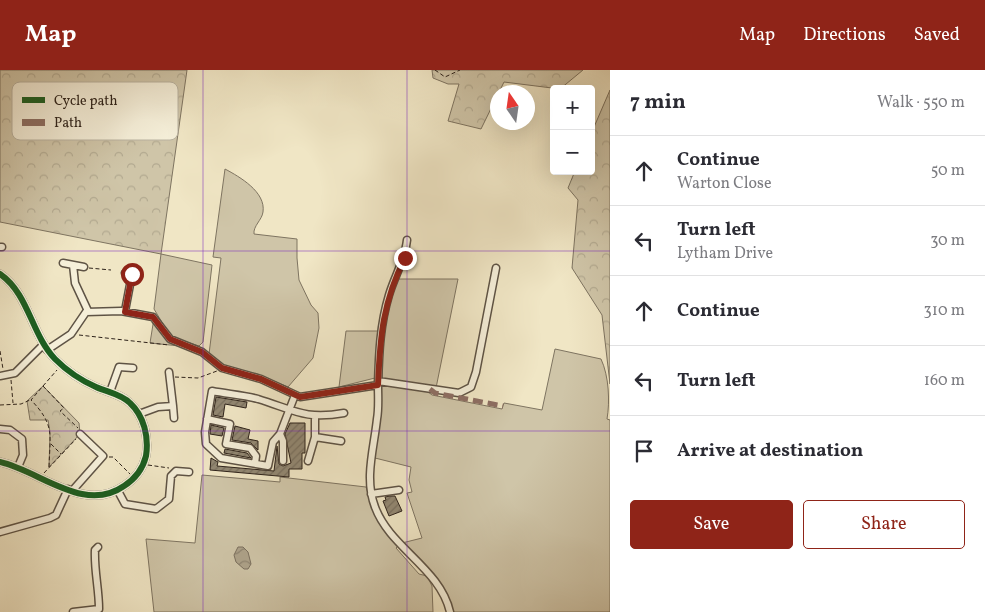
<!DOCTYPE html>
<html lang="en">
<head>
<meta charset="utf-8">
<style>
	:root { --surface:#fff; --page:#f2f2f3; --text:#2b2b33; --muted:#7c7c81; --line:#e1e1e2; --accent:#8f2418 }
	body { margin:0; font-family:Vollkorn,serif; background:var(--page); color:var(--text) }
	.controls { position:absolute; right:15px; top:15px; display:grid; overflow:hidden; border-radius:5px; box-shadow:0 5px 20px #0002 }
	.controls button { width:45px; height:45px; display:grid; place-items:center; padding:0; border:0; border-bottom:1px solid var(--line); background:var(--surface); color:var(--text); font:25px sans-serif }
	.compass { position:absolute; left:490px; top:15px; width:45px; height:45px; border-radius:50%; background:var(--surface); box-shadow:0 5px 20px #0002; rotate:347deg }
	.stop { position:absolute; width:15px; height:15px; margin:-11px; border:4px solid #8f2418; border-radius:50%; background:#fff }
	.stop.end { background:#8f2418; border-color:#fff; box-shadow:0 1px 5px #0008 }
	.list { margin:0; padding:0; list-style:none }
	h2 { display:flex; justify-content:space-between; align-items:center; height:65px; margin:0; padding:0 20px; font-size:21px }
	h2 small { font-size:16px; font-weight:400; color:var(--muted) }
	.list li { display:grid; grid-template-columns:32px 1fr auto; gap:15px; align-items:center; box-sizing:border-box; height:70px; padding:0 20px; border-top:1px solid var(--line) }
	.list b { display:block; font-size:19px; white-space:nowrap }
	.list p { margin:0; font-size:16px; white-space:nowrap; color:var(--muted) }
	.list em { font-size:16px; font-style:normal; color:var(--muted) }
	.actions { display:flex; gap:10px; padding:15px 20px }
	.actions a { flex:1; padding:11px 0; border:1px solid var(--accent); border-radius:5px; text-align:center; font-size:18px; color:var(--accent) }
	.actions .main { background:var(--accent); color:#fff }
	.icon { flex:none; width:28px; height:28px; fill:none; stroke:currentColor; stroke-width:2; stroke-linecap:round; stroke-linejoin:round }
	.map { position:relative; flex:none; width:610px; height:542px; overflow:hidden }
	header { display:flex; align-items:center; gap:30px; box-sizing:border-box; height:70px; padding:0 25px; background:var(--accent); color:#fff }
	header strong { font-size:24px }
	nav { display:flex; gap:28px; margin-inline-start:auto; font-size:18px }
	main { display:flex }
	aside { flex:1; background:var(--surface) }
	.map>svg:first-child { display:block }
	.green { fill:#cfc5a8; stroke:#7e7461 }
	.forest { fill:url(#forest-crowns); stroke:#7e7461 }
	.water { fill:url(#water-waves); stroke:#7a6f5e }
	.building { fill:url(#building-hatch); stroke:#2d221a }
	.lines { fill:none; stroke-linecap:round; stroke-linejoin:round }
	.minor-casing { stroke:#5e5345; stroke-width:9 }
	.path { stroke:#2d221a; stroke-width:1; stroke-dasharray:4 2.5; stroke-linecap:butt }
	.minor { stroke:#f5efd9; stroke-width:6 }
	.quiet { stroke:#8d6e63; stroke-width:5; stroke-dasharray:10 5; stroke-linecap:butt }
	.cycleway-casing { stroke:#f5efd9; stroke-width:9 }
	.cycleway { stroke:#1b5e20; stroke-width:6 }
	.route { stroke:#8f2418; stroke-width:6 }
	.grid { fill:none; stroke:#7b2cbf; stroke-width:1; stroke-opacity:0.55 }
	.key { fill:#f5efd9; stroke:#b9b2a0; stroke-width:1 }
	.key-label { font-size:14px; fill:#2d221a }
</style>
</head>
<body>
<header>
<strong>Map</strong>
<nav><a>Map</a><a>Directions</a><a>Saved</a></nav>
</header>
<main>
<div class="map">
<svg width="610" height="542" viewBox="0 0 610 542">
	<defs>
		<pattern id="forest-crowns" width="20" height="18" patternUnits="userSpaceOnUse" patternTransform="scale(1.25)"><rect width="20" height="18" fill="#cfc5a8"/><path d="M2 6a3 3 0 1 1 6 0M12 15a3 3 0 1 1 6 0" fill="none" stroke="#b2a990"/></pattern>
		<pattern id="water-waves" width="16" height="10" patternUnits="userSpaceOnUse" patternTransform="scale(1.25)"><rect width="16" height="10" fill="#aea38b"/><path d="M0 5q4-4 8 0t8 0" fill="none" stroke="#8e8471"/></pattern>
		<pattern id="building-hatch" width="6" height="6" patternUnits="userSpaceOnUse" patternTransform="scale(1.25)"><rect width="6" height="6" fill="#928873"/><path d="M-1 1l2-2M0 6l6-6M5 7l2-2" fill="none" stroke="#786f5e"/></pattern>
	</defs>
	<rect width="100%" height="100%" fill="#f0e6c5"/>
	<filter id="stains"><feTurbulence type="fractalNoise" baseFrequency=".004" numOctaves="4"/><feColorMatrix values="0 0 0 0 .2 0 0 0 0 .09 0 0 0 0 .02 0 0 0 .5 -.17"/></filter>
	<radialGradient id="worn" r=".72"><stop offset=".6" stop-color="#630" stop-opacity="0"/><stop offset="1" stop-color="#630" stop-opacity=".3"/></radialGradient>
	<path class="green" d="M 225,99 C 240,107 266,122 263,142 C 262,150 253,156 254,164 L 297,169 L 297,188 L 299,210 L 311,235 L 318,243 L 319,258 L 313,288 L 288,317 L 257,304 L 227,297 L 209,284 L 221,188 L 213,187 Z
		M 161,184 L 212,195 L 203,272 L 199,276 L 175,268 L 169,264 L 154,239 Z
		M 397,209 L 458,209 L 436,318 L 384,309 L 382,307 C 382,272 386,242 397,209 Z
		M 154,248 L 163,261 L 190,277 L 150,273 Z
		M 346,261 L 378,261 L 375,308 L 339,317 Z
		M 555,279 L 601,289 C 609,306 610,332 607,349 L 610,350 L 610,542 L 452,542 L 451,536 L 402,473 L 422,468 L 407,423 L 412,422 L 409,410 L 411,397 L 375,388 L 381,314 L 427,321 L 432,325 L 502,339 L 504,333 L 542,340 Z
		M 202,405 L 280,412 L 280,407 L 366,417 L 374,442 L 399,475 L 396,478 L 419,504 L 427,506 L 432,516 L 433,542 L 154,542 L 146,469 L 195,473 Z"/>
	<path class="forest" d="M 0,0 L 187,0 L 161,184 L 0,152 Z
		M 432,0 L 583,0 L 560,19 L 504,12 L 481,59 L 448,51 L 459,14 L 448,14 L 433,8 Z
		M 610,20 L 610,314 L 602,245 L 572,198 L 578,130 L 568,118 L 575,101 L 591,101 L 591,64 Z
		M 43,316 L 79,353 L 80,364 L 49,397 L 50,362 L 48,350 L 30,350 L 27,331 Z"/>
	<path class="water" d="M 238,477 L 243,477 L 248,482 L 251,494 L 248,499 L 244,499 L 236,492 L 234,485 Z"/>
	<path class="building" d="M 216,327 L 247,332 L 246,338 L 225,334 L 223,347 L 213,345 Z
		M 290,353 L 305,353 L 305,383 L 302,383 L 302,399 L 289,399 L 289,407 L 210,400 L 211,388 L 218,392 L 217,396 L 274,401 L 277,376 L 279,394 L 283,396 L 291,393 L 285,364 Z
		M 211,355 L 224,358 L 222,366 L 210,364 Z
		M 235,356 L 250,360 L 248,369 L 258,371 L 258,380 L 251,373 L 232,370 Z
		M 225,379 L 247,383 L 251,388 L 224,383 Z
		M 390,426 L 395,426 L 402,441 L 389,446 L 383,431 L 386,430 L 385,427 Z"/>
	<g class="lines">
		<defs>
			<path id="minor" d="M 0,177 L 2,177
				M 63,193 L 84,197
				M 73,195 L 75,213 L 88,241
				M 125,203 L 139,206
				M 0,204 C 29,224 31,264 55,289 C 67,301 80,310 96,317 C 107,322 121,324 130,333 C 144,346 149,367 146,386 C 143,398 135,409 124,416 C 84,444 40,401 0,392
				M 125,241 L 132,204
				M 47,280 L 71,264 L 86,242 L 121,241 L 153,247 L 170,269 L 202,282 L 222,298 L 261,309 L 300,327 L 378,315 C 378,326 379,338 377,349 C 374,378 364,409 375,437 C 390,478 440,498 450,542
				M 0,306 L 15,303 L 44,274
				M 378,311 L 459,323 L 471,317 L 476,302 L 496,198
				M 378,314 C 379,283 380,255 389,225 C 395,205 405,190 407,170
				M 110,322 L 119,297 L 133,298
				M 295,325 L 280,364 L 273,372 L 268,396 L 221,388 L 206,374 L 205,362 L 212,321 C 227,324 243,325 258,329 C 294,340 305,350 344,343
				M 173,336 L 174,348
				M 139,344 L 158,337 L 173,336 L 169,302
				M 207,349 L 230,354 L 226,374 L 250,378 L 256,386 L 255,393
				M 0,359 L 10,360 L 22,369 L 23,385 L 18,397
				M 280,364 L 283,371 L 283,391
				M 315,367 L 341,371
				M 308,391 L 315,367 L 315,347
				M 72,421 L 103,386 L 80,364
				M 118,421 L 125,434 L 156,439 L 169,429 L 171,406 L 176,401 L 189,402
				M 371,424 L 399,420
				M 0,462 L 50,448 L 56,445 L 68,419
				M 73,542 L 99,539 C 99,519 94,500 95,480 L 98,477"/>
		</defs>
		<use href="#minor" class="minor-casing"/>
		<path class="path" d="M 435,0 L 445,7 L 460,0
			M 89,198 L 111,200
			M 79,265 L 169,275
			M 0,281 L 3,299
			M 175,307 L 198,308 L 217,301
			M 11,310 L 13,333
			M 43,316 L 57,300
			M 0,335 L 21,334 L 30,330
			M 51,374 L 61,384
			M 109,387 L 113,387 L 130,404
			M 148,395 L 169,398
			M 49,397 C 50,364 55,355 31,330 L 43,316 L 64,338 L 60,341 L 78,358
			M 44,403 L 76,369"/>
		<use href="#minor" class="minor"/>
		<path class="quiet" d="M 430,319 L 435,323 L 503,336"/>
		<defs>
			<path id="cycleway" d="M 0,204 C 29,224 31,264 55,289 C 67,301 80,310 96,317 C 107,322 121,324 130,333 C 144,346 149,367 146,386 C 143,398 135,409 124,416 C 84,444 40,401 0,392"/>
		</defs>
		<use href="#cycleway" class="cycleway-casing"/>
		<use href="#cycleway" class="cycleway"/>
	</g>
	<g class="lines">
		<path class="route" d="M 132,204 L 125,242 L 153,247 L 170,269 L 202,282 L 222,298 L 261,309 L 300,327 L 378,315 C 380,267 383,231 405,188"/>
	</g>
	<path class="grid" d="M 203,0 L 203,542M 407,0 L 407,542M 0,181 L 610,181M 0,361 L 610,361"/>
	<rect x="12" y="12" width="166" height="58" rx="8" class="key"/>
	<rect x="22" y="27" width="23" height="6" fill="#1b5e20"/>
	<rect x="22" y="49" width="23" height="7" fill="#8d6e63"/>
	<g class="key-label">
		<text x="54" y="35">Cycle path</text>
		<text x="54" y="57">Path</text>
	</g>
	<rect width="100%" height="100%" filter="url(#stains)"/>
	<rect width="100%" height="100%" fill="url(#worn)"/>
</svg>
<div class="controls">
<button>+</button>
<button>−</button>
</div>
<svg class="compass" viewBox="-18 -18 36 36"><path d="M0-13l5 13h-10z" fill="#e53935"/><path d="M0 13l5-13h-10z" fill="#7c7c81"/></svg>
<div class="stop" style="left:132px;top:204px"></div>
<div class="stop end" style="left:405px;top:188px"></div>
</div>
<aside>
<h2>7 min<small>Walk · 550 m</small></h2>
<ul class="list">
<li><svg class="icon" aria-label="ahead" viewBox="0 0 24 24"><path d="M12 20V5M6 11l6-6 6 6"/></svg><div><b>Continue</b><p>Warton Close</p></div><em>50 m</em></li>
<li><svg class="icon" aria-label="left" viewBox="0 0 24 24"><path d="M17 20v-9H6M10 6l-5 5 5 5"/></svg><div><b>Turn left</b><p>Lytham Drive</p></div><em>30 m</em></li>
<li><svg class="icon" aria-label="ahead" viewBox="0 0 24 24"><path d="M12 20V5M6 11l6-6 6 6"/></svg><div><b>Continue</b></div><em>310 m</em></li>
<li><svg class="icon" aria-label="left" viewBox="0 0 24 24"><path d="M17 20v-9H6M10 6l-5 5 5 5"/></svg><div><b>Turn left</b></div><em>160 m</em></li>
<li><svg class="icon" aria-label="arrive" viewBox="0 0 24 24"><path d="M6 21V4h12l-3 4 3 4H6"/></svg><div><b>Arrive at destination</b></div></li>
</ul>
<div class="actions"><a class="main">Save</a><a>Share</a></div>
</aside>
</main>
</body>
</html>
